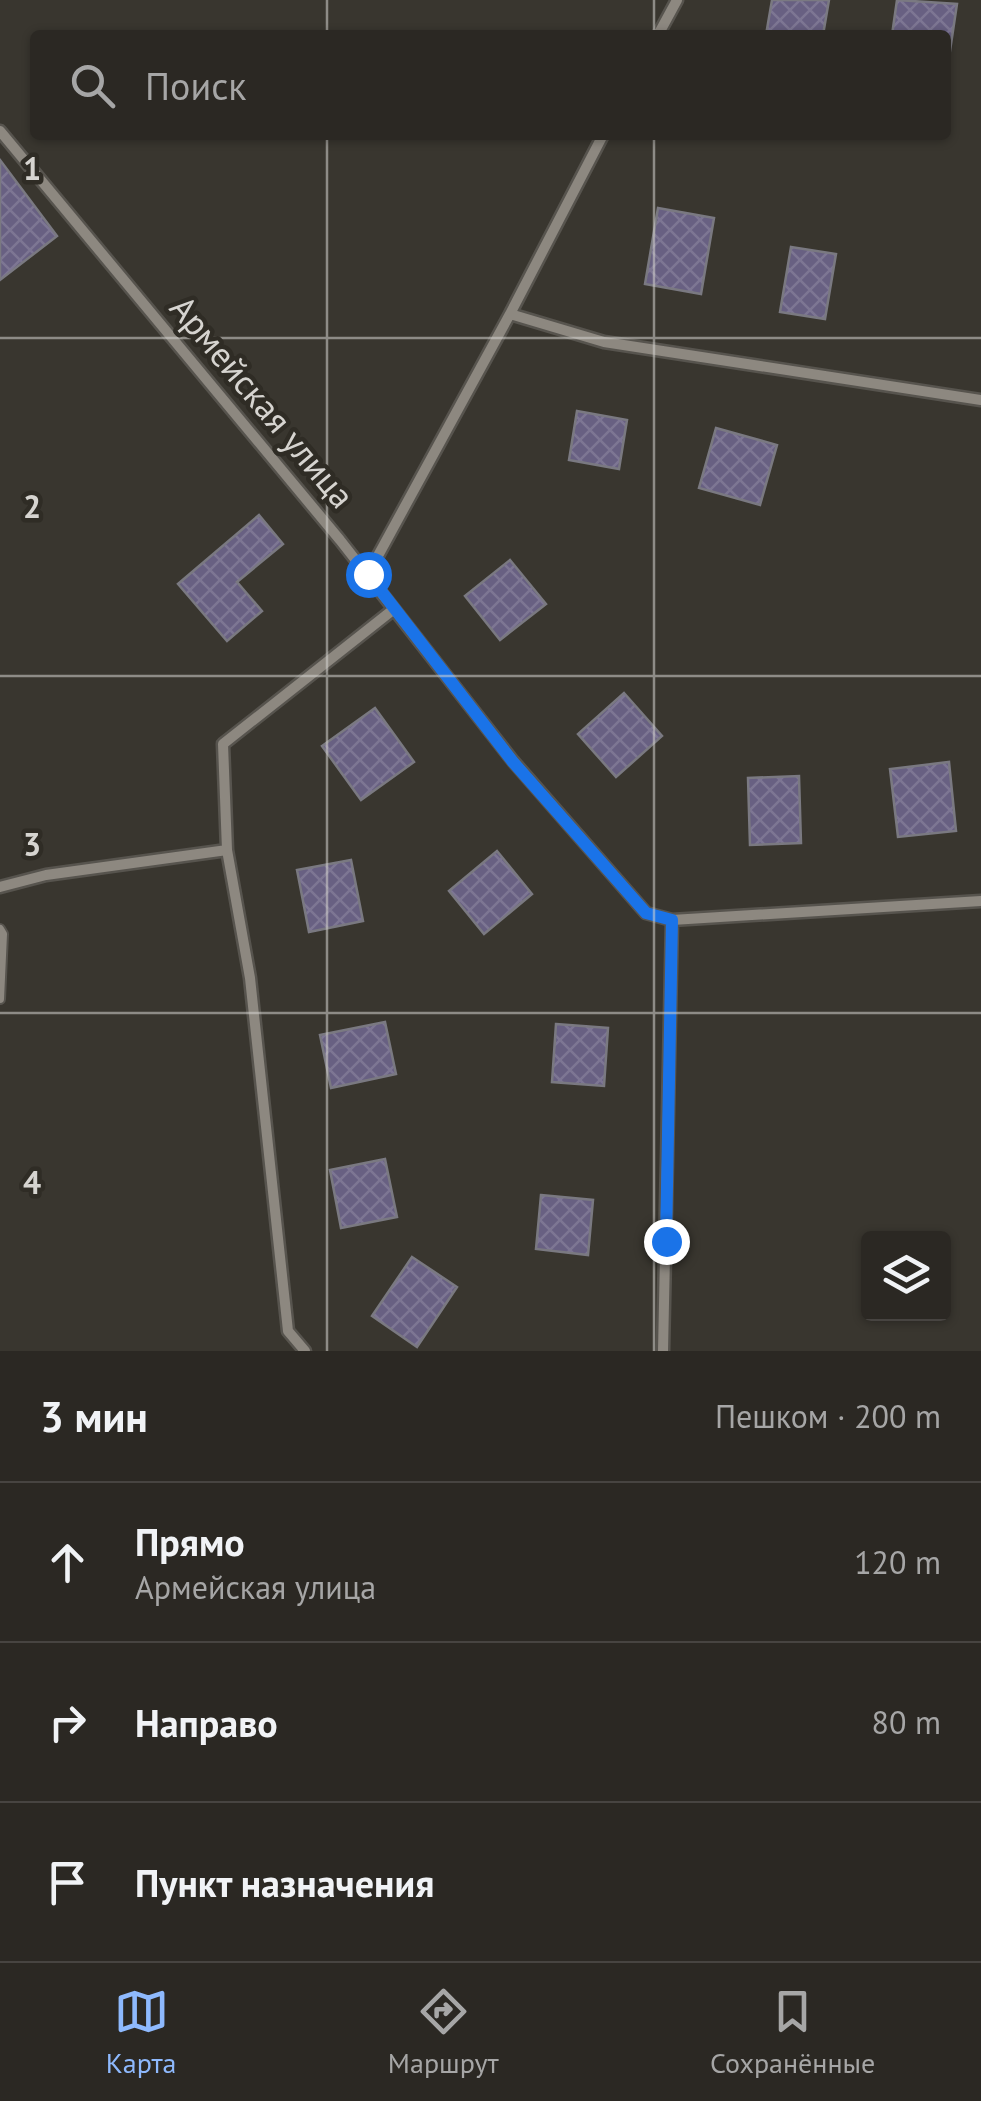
<!DOCTYPE html>
<html lang="ru">
<head>
<meta charset="utf-8">
<style>
	:root { --surface:#2b2823; --page:#33302b; --text:#f1f3f6; --muted:#a6a6a6; --line:#474441; --accent:#8eb9fd }
	body { margin:0; font-family:"PT Sans",sans-serif; background:var(--page); color:var(--text) }
	.controls { position:absolute; right:30px; bottom:30px; display:grid; overflow:hidden; border-radius:10px; box-shadow:0 2px 8px #0004 }
	.controls button { width:90px; height:90px; display:grid; place-items:center; padding:0; border:0; border-bottom:2px solid var(--line); background:var(--surface); color:var(--text); font:50px sans-serif }
	.stop { position:absolute; width:30px; height:30px; margin:-22px; border:8px solid #1a73e8; border-radius:50%; background:#fff }
	.stop.end { background:#1a73e8; border-color:#fff; box-shadow:0 2px 10px #0008 }
	.list { margin:0; padding:0; list-style:none }
	h2 { display:flex; justify-content:space-between; align-items:center; height:130px; margin:0; padding:0 40px; font-size:42px }
	h2 small { font-size:32px; font-weight:400; color:var(--muted) }
	.list li { display:grid; grid-template-columns:65px 1fr auto; gap:30px; align-items:center; box-sizing:border-box; height:160px; padding:0 40px; border-top:2px solid var(--line) }
	.list b { display:block; font-size:38px; white-space:nowrap }
	.list p { margin:0; font-size:32px; white-space:nowrap; color:var(--muted) }
	.list em { font-size:32px; font-style:normal; color:var(--muted) }
	.icon { flex:none; width:55px; height:55px; fill:none; stroke:currentColor; stroke-width:2; stroke-linecap:round; stroke-linejoin:round }
	.map { position:relative; flex:none; width:981px; height:1351px; overflow:hidden }
	.search { position:absolute; background:var(--surface); box-shadow:0 2px 8px #0004; left:30px; right:30px; top:30px; height:110px; display:flex; align-items:center; gap:25px; box-sizing:border-box; padding:0 35px; border-radius:10px; color:var(--muted); font-size:38px }
	.sheet { height:610px; background:var(--surface) }
	nav { display:flex; justify-content:space-around; align-items:center; box-sizing:border-box; height:140px; border-top:2px solid var(--line); background:var(--surface); font-size:28px; color:var(--muted) }
	nav a { display:grid; justify-items:center; gap:5px }
	nav .on { color:var(--accent) }
	.map>svg:first-child { display:block }
	.building { fill:url(#building-cross-hatch); stroke:#7a7981; stroke-width:2.5 }
	.lines { fill:none; stroke-linecap:round; stroke-linejoin:round }
	.lane-casing { stroke:#57544e; stroke-width:12 }
	.street-casing { stroke:#57544e; stroke-width:15 }
	.lane { stroke:#8d8880; stroke-width:8 }
	.street { stroke:#8d8880; stroke-width:10 }
	.route { stroke:#1a73e8; stroke-width:12 }
	.grid { fill:none; stroke:#d6d4d0; stroke-width:2.5; stroke-opacity:0.55 }
	.labels { text-anchor:middle; stroke-width:9; stroke-linejoin:round; paint-order:stroke }
	.street-label { font-size:35px; fill:#d6d4d0; stroke:#2f2c25 }
	.grid-label { font-size:32px; text-anchor:middle; font-weight:bold; fill:#d6d4d0; stroke:#2f2c25; stroke-width:9; stroke-linejoin:round; paint-order:stroke }
</style>
</head>
<body>
<div class="map">
<svg width="981" height="1351" viewBox="0 0 981 1351">
	<defs>
		<pattern id="building-cross-hatch" width="8" height="8" patternUnits="userSpaceOnUse" patternTransform="scale(2.5)"><rect width="8" height="8" fill="#686082"/><path d="M0 0l8 8M0 8l8-8" fill="none" stroke="#7d7693"/></pattern>
	</defs>
	<rect width="100%" height="100%" fill="#39362f"/>
	<path class="building" d="M 772,0 L 829,0 L 823,35 L 766,35 Z
		M 897,0 L 957,4 L 950,51 L 946,50 L 946,35 L 892,35 Z
		M 0,160 L 57,236 L 0,280 Z
		M 658,208 L 714,218 L 701,294 L 645,284 Z
		M 791,247 L 836,254 L 825,319 L 780,312 Z
		M 577,411 L 627,420 L 619,469 L 569,460 Z
		M 716,428 L 777,445 L 760,505 L 699,488 Z
		M 259,515 L 283,544 L 237,582 L 262,611 L 227,641 L 178,584 Z
		M 510,560 L 546,604 L 500,640 L 465,596 Z
		M 624,693 L 662,736 L 616,777 L 578,734 Z
		M 375,708 L 414,762 L 361,800 L 322,746 Z
		M 949,762 L 956,831 L 898,837 L 890,769 Z
		M 799,776 L 801,843 L 750,845 L 748,778 Z
		M 497,851 L 532,894 L 484,934 L 449,891 Z
		M 351,860 L 363,921 L 309,932 L 297,870 Z
		M 385,1022 L 396,1074 L 331,1088 L 320,1035 Z
		M 556,1024 L 608,1028 L 604,1086 L 552,1082 Z
		M 385,1159 L 397,1217 L 341,1228 L 330,1170 Z
		M 541,1195 L 593,1200 L 588,1255 L 536,1249 Z
		M 412,1257 L 457,1287 L 417,1347 L 372,1316 Z"/>
	<g class="lines">
		<defs>
			<path id="lane" d="M 0,929 L 3,934 L 0,999"/>
			<path id="street" d="M 658,35 L 677,0
				M 0,131 L 340,540 L 513,761 L 646,913 L 672,920 L 981,901
				M 510,314 L 603,135
				M 368,574 L 510,314 L 604,342 L 981,400
				M 227,850 L 223,744 L 394,609
				M 0,887 L 46,875 L 227,850 L 250,978 L 288,1331 L 305,1351
				M 663,1351 L 672,920"/>
		</defs>
		<use href="#lane" class="lane-casing"/>
		<use href="#street" class="street-casing"/>
		<use href="#lane" class="lane"/>
		<use href="#street" class="street"/>
	</g>
	<g class="lines">
		<path class="route" d="M 368,574 L 513,762 L 646,913 L 672,920 L 666,1241"/>
	</g>
	<path class="grid" d="M 327,0 L 327,35M 654,0 L 654,35M 327,135 L 327,1351M 654,135 L 654,1351M 0,338 L 981,338M 0,676 L 981,676M 0,1013 L 981,1013"/>
	<g class="labels">
		<g class="street-label">
			<text transform="translate(262 402) rotate(50)" y="12">Армейская улица</text>
		</g>
	</g>
	<g class="grid-label">
		<text x="32" y="180">1</text>
		<text x="32" y="518">2</text>
		<text x="32" y="856">3</text>
		<text x="32" y="1194">4</text>
	</g>
</svg>
<div class="controls">
<button><svg class="icon" aria-label="layers" viewBox="0 0 24 24"><path d="M12 4l9 5-9 5-9-5zM3 14l9 5 9-5"/></svg></button>
</div>
<div class="stop" style="left:368px;top:574px"></div>
<div class="stop end" style="left:666px;top:1241px"></div>
<div class="search"><svg class="icon" aria-label="search" viewBox="0 0 24 24"><circle cx="10" cy="10" r="6"/><path d="M15 15l6 6"/></svg>Поиск</div>
</div>
<section class="sheet">
<h2>3 мин<small>Пешком · 200 m</small></h2>
<ul class="list">
<li><svg class="icon" aria-label="ahead" viewBox="0 0 24 24"><path d="M12 20V5M6 11l6-6 6 6"/></svg><div><b>Прямо</b><p>Армейская улица</p></div><em>120 m</em></li>
<li><svg class="icon" aria-label="right" viewBox="0 0 24 24"><path d="M7 20v-9h11M14 6l5 5-5 5"/></svg><div><b>Направо</b></div><em>80 m</em></li>
<li><svg class="icon" aria-label="arrive" viewBox="0 0 24 24"><path d="M6 21V4h12l-3 4 3 4H6"/></svg><div><b>Пункт назначения</b></div></li>
</ul>
</section>
<nav>
<a class="on"><svg class="icon" aria-label="map" viewBox="0 0 24 24"><path d="M3 6l6-2 6 2 6-2v14l-6 2-6-2-6 2zM9 4v14M15 6v14"/></svg>Карта</a>
<a><svg class="icon" aria-label="directions" viewBox="0 0 24 24"><path d="M12 3l9 9-9 9-9-9zM9 14v-3h6M13 9l2 2-2 2"/></svg>Маршрут</a>
<a><svg class="icon" aria-label="saved" viewBox="0 0 24 24"><path d="M7 4h10v16l-5-4-5 4z"/></svg>Сохранённые</a>
</nav>
</body>
</html>
